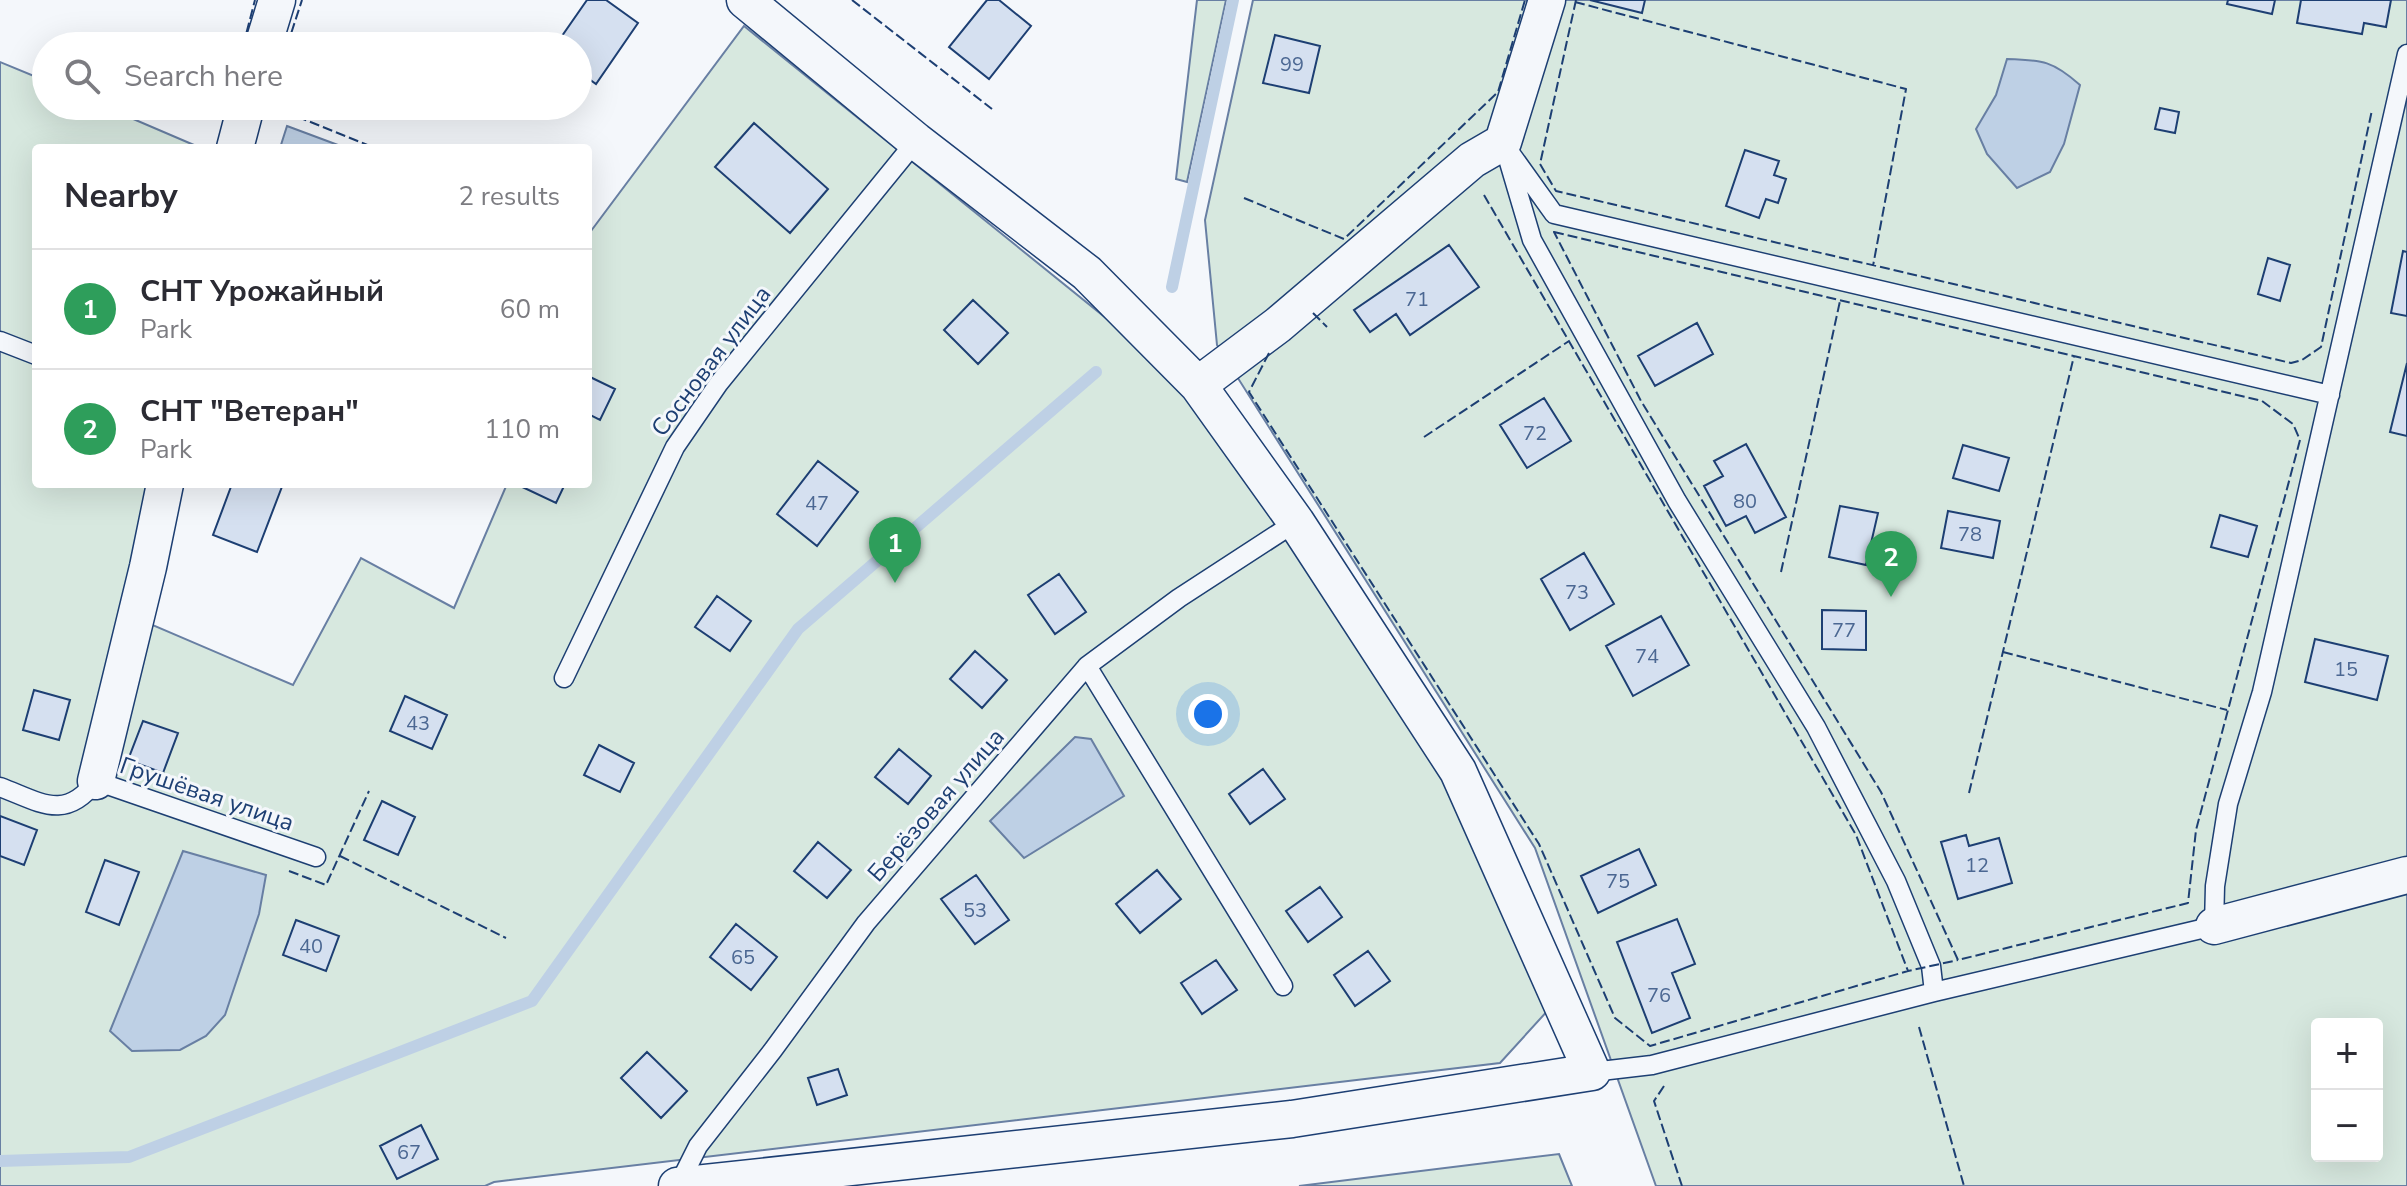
<!DOCTYPE html>
<html lang="en">
<head>
<meta charset="utf-8">
<style>
	:root { --surface:#fff; --page:#f2f2f3; --text:#2b2b33; --muted:#7c7c81; --line:#e1e1e2; --accent:#0f766e }
	body { margin:0; font-family:"Nunito Sans",sans-serif; background:var(--page); color:var(--text) }
	.controls { position:absolute; right:24px; bottom:24px; display:grid; overflow:hidden; border-radius:8px; box-shadow:0 8px 32px #0002 }
	.controls button { width:72px; height:72px; display:grid; place-items:center; padding:0; border:0; border-bottom:2px solid var(--line); background:var(--surface); color:var(--text); font:40px sans-serif }
	.you { position:absolute; left:1208px; top:714px; width:28px; height:28px; margin:-20px; border:6px solid #fff; border-radius:50%; background:#1a73e8; box-shadow:0 0 0 12px #1a73e833 }
	.badge { display:grid; place-items:center; width:52px; height:52px; border-radius:50%; background:var(--accent); color:#fff; font-size:26px; font-weight:700 }
	.pin { position:absolute; translate:-50% -66px; filter:drop-shadow(0 2px 4px #0008) }
	.pin::after { content:''; position:absolute; top:42px; width:28px; height:24px; background:inherit; clip-path:polygon(0 0,100% 0,50% 100%) }
	.list { margin:0; padding:0; list-style:none }
	h2 { display:flex; justify-content:space-between; align-items:center; height:104px; margin:0; padding:0 32px; font-size:34px }
	h2 small { font-size:26px; font-weight:400; color:var(--muted) }
	.list li { display:grid; grid-template-columns:52px 1fr auto; gap:24px; align-items:center; box-sizing:border-box; height:120px; padding:0 32px; border-top:2px solid var(--line) }
	.list b { display:block; font-size:30px; white-space:nowrap }
	.list p { margin:0; font-size:26px; white-space:nowrap; color:var(--muted) }
	.list em { font-size:26px; font-style:normal; color:var(--muted) }
	.icon { flex:none; width:44px; height:44px; fill:none; stroke:currentColor; stroke-width:2; stroke-linecap:round; stroke-linejoin:round }
	.map { position:relative; flex:none; width:2407px; height:1186px; overflow:hidden }
	.search { position:absolute; background:var(--surface); box-shadow:0 8px 32px #0002; left:32px; top:32px; width:560px; height:88px; display:flex; align-items:center; gap:20px; box-sizing:border-box; padding:0 28px; border-radius:44px; color:var(--muted); font-size:30px }
	.panel { position:absolute; background:var(--surface); box-shadow:0 8px 32px #0002; left:32px; top:144px; width:560px; height:344px; border-radius:8px }
	.map>svg:first-child { display:block }
	.green { fill:#d7e8df; stroke:#687fa3; stroke-width:2; fill-rule:evenodd }
	.water { fill:#bed0e5; stroke:#687fa3; stroke-width:2 }
	.lines { fill:none; stroke-linecap:round; stroke-linejoin:round }
	.stream { stroke:#bed0e5; stroke-width:12 }
	.building { fill:#d5e0f0; stroke:#1d3f73; stroke-width:2 }
	.lane-casing { stroke:#1d3f73; stroke-width:21 }
	.street-casing { stroke:#1d3f73; stroke-width:39 }
	.lane { stroke:#f4f7fb; stroke-width:18 }
	.street { stroke:#f4f7fb; stroke-width:36 }
	.fence { stroke:#1d3f73; stroke-width:2; stroke-dasharray:10 4; stroke-linecap:butt }
	.labels { text-anchor:middle; stroke-width:6; stroke-linejoin:round; paint-order:stroke }
	.number-label { font-size:20px; fill:#4b6792 }
	.street-label { font-size:24px; fill:#1d3f73; stroke:#f4f7fb }
</style>
</head>
<body>
<div class="map">
<svg width="2407" height="1186" viewBox="0 0 2407 1186">
	<rect width="100%" height="100%" fill="#f4f7fb"/>
	<path class="green" d="M 1197,0 L 1226,0 L 1187,182 L 1176,179 Z
		M 1253,0 L 2407,0 L 2407,1186 L 1656,1186 L 1535,848 L 1217,345 L 1205,220 ZM 2317,1024 L 2377,1024 L 2377,1156 L 2317,1156 Z
		M 744,26 L 1179,377 L 1448,775 L 1550,1008 L 1500,1063 L 494,1182 L 485,1186 L 0,1186 L 0,62 L 46,81 L 46,106 L 103,106 L 201,148 L 36,148 L 36,484 L 181,484 L 150,624 L 293,685 L 361,558 L 454,608 L 507,484 L 588,484 L 588,235 Z
		M 1559,1154 L 1572,1186 L 1299,1186 Z"/>
	<path class="water" d="M 2007,59 C 2043,60 2053,61 2080,85 L 2064,144 L 2050,172 L 2017,188 L 1987,154 L 1976,129 L 1996,95 Z
		M 287,126 L 346,148 L 280,148 Z
		M 1075,737 L 1091,739 L 1124,796 L 1024,858 L 990,821 Z
		M 183,851 L 266,875 L 259,914 L 225,1015 L 206,1036 L 180,1050 L 132,1051 L 110,1031 Z"/>
	<g class="lines">
		<path class="stream" d="M 1172,287 L 1233,0
			M 0,1161 L 129,1157 L 532,1001 L 798,629 L 1096,372"/>
	</g>
	<path class="building" d="M 587,0 L 606,0 L 638,23 L 596,84 L 578,71 L 578,46 L 555,46 Z
		M 987,0 L 999,0 L 1031,26 L 989,79 L 949,47 Z
		M 1590,0 L 1645,0 L 1642,13 Z
		M 2228,0 L 2275,0 L 2272,14 L 2227,4 Z
		M 2301,0 L 2391,0 L 2386,27 L 2364,23 L 2362,34 L 2297,23 Z
		M 1275,35 L 1320,46 L 1309,93 L 1263,83 Z
		M 2160,108 L 2179,112 L 2175,133 L 2155,129 Z
		M 754,123 L 828,189 L 790,233 L 715,167 Z
		M 1745,150 L 1779,161 L 1774,175 L 1786,179 L 1778,203 L 1766,199 L 1759,218 L 1726,206 Z
		M 1449,245 L 1479,287 L 1410,335 L 1396,314 L 1370,332 L 1354,310 Z
		M 2403,251 L 2407,252 L 2407,316 L 2391,313 Z
		M 2268,258 L 2290,265 L 2280,301 L 2258,294 Z
		M 973,300 L 1008,333 L 978,364 L 944,330 Z
		M 1697,323 L 1713,354 L 1655,386 L 1638,356 Z
		M 2407,363 L 2407,436 L 2390,432 Z
		M 588,376 L 615,389 L 600,420 L 588,414 Z
		M 1544,398 L 1571,441 L 1527,468 L 1500,425 Z
		M 1746,444 L 1786,517 L 1755,533 L 1746,516 L 1726,526 L 1704,486 L 1723,476 L 1714,461 Z
		M 1963,445 L 2009,458 L 1999,491 L 1953,478 Z
		M 818,461 L 858,492 L 817,546 L 777,514 Z
		M 232,484 L 283,484 L 257,552 L 213,535 Z
		M 516,484 L 565,484 L 556,503 Z
		M 1840,506 L 1878,513 L 1866,565 L 1829,557 Z
		M 1948,511 L 2000,521 L 1993,558 L 1941,548 Z
		M 2220,515 L 2257,526 L 2248,557 L 2211,547 Z
		M 1584,553 L 1614,604 L 1570,630 L 1541,579 Z
		M 1059,574 L 1086,612 L 1055,634 L 1028,595 Z
		M 717,596 L 751,621 L 730,651 L 695,627 Z
		M 1822,610 L 1866,611 L 1866,650 L 1822,649 Z
		M 1661,616 L 1689,665 L 1633,696 L 1606,646 Z
		M 2315,639 L 2388,656 L 2377,700 L 2305,682 Z
		M 975,651 L 1007,680 L 982,708 L 950,679 Z
		M 34,690 L 70,700 L 59,740 L 23,730 Z
		M 405,696 L 447,715 L 432,749 L 390,731 Z
		M 143,721 L 178,733 L 163,773 L 128,760 Z
		M 599,745 L 634,763 L 620,792 L 584,775 Z
		M 899,749 L 931,776 L 908,804 L 875,777 Z
		M 1263,769 L 1285,799 L 1250,824 L 1229,794 Z
		M 382,801 L 415,817 L 398,855 L 364,840 Z
		M 0,816 L 37,830 L 24,865 L 0,856 Z
		M 1966,835 L 1969,846 L 1999,838 L 2012,883 L 1958,899 L 1941,842 Z
		M 818,842 L 851,870 L 827,898 L 794,871 Z
		M 1639,849 L 1656,885 L 1598,913 L 1581,876 Z
		M 105,860 L 139,872 L 119,925 L 86,912 Z
		M 1157,870 L 1181,899 L 1140,933 L 1116,904 Z
		M 976,875 L 1009,920 L 975,944 L 941,899 Z
		M 1320,887 L 1342,917 L 1308,942 L 1286,911 Z
		M 1677,919 L 1695,964 L 1672,973 L 1690,1018 L 1652,1033 L 1617,942 Z
		M 296,920 L 339,936 L 326,971 L 283,955 Z
		M 736,924 L 777,957 L 751,990 L 710,957 Z
		M 1368,951 L 1390,981 L 1355,1006 L 1334,975 Z
		M 1216,960 L 1237,990 L 1202,1014 L 1181,983 Z
		M 647,1052 L 687,1091 L 661,1118 L 621,1078 Z
		M 838,1069 L 847,1095 L 817,1105 L 808,1078 Z
		M 421,1125 L 438,1159 L 397,1179 L 380,1146 Z"/>
	<g class="lines">
		<defs>
			<path id="lane" d="M 1503,142 L 1532,240 L 1677,501 L 1816,727 L 1896,881 L 1931,966 L 1934,992
				M 1511,154 L 1554,214 L 2330,395
				M 0,341 L 36,355
				M 1087,666 L 1283,986
				M 564,678 L 675,447 L 719,383 L 916,141
				M 0,787 C 40,802 65,822 96,781 L 316,857
				M 1592,1072 L 1652,1065 L 1934,992 L 2214,926 L 2215,886 L 2228,804 L 2262,692 L 2407,54
				M 678,1186 L 698,1146 L 773,1050 L 866,923 L 1087,666 L 1179,598 L 1296,522"/>
			<path id="street" d="M 263,46 L 277,0
				M 235,148 L 246,106
				M 1198,385 L 1278,325 L 1472,160 L 1503,142 L 1547,0
				M 96,781 L 148,567 L 165,484
				M 2214,926 L 2407,875
				M 677,1186 L 1292,1119 L 1592,1072 L 1458,771 L 1296,522 L 1198,385 L 1087,273 L 916,141 L 745,0"/>
		</defs>
		<use href="#lane" class="lane-casing"/>
		<use href="#street" class="street-casing"/>
		<use href="#lane" class="lane"/>
		<use href="#street" class="street"/>
		<path class="fence" d="M 852,0 L 992,109
			M 1576,0 L 1540,164 L 1556,191 L 2291,363 L 2302,360 L 2321,347 L 2372,110
			M 1575,2 L 1906,89 L 1873,266
			M 243,46 L 255,0
			M 287,46 L 302,0
			M 271,106 L 375,148
			M 1484,195 L 1856,835 L 1908,971
			M 1244,198 L 1344,239 L 1498,92 L 1525,0
			M 1554,232 L 2262,401 L 2293,424 L 2300,440 L 2196,830 L 2188,903 L 1958,960 L 1881,792 L 1641,401 Z
			M 1313,313 L 1327,327
			M 1269,353 L 1249,392 L 1539,844 L 1615,1018 L 1650,1046 L 1908,971 L 1958,960
			M 1424,437 L 1569,341
			M 1781,572 L 1840,301
			M 2003,652 L 2227,710
			M 1969,793 L 2074,356
			M 340,856 L 506,938
			M 289,871 L 326,885 L 369,791
			M 1919,1027 L 1964,1186
			M 1664,1086 L 1654,1101 L 1682,1186"/>
	</g>
	<g class="labels">
		<g class="number-label">
			<text x="1292" y="71">99</text>
			<text x="1417" y="306">71</text>
			<text x="1535" y="440">72</text>
			<text x="1745" y="508">80</text>
			<text x="817" y="510">47</text>
			<text x="1970" y="541">78</text>
			<text x="1577" y="599">73</text>
			<text x="1844" y="637">77</text>
			<text x="1647" y="663">74</text>
			<text x="2346" y="676">15</text>
			<text x="418" y="730">43</text>
			<text x="1977" y="872">12</text>
			<text x="1618" y="888">75</text>
			<text x="975" y="917">53</text>
			<text x="311" y="953">40</text>
			<text x="743" y="964">65</text>
			<text x="1659" y="1002">76</text>
			<text x="409" y="1159">67</text>
		</g>
		<g class="street-label">
			<text transform="translate(711 361) rotate(-53)" y="8">Сосновая улица</text>
			<text transform="translate(207 794) rotate(19)" y="8">Грушёвая улица</text>
			<text transform="translate(936 805) rotate(-49)" y="8">Берёзовая улица</text>
		</g>
	</g>
</svg>
<div class="controls">
<button>+</button>
<button>−</button>
</div>
<div class="you"></div>
<div class="pin badge" style="left:895px;top:583px;background:#2e9e5b">1</div>
<div class="pin badge" style="left:1891px;top:597px;background:#2e9e5b">2</div>
<div class="search"><svg class="icon" aria-label="search" viewBox="0 0 24 24"><circle cx="10" cy="10" r="6"/><path d="M15 15l6 6"/></svg>Search here</div>
<section class="panel">
<h2>Nearby<small>2 results</small></h2>
<ul class="list">
<li><span class="badge" style="background:#2e9e5b">1</span><div><b>СНТ Урожайный</b><p>Park</p></div><em>60 m</em></li>
<li><span class="badge" style="background:#2e9e5b">2</span><div><b>СНТ &quot;Ветеран&quot;</b><p>Park</p></div><em>110 m</em></li>
</ul>
</section>
</div>
</body>
</html>
